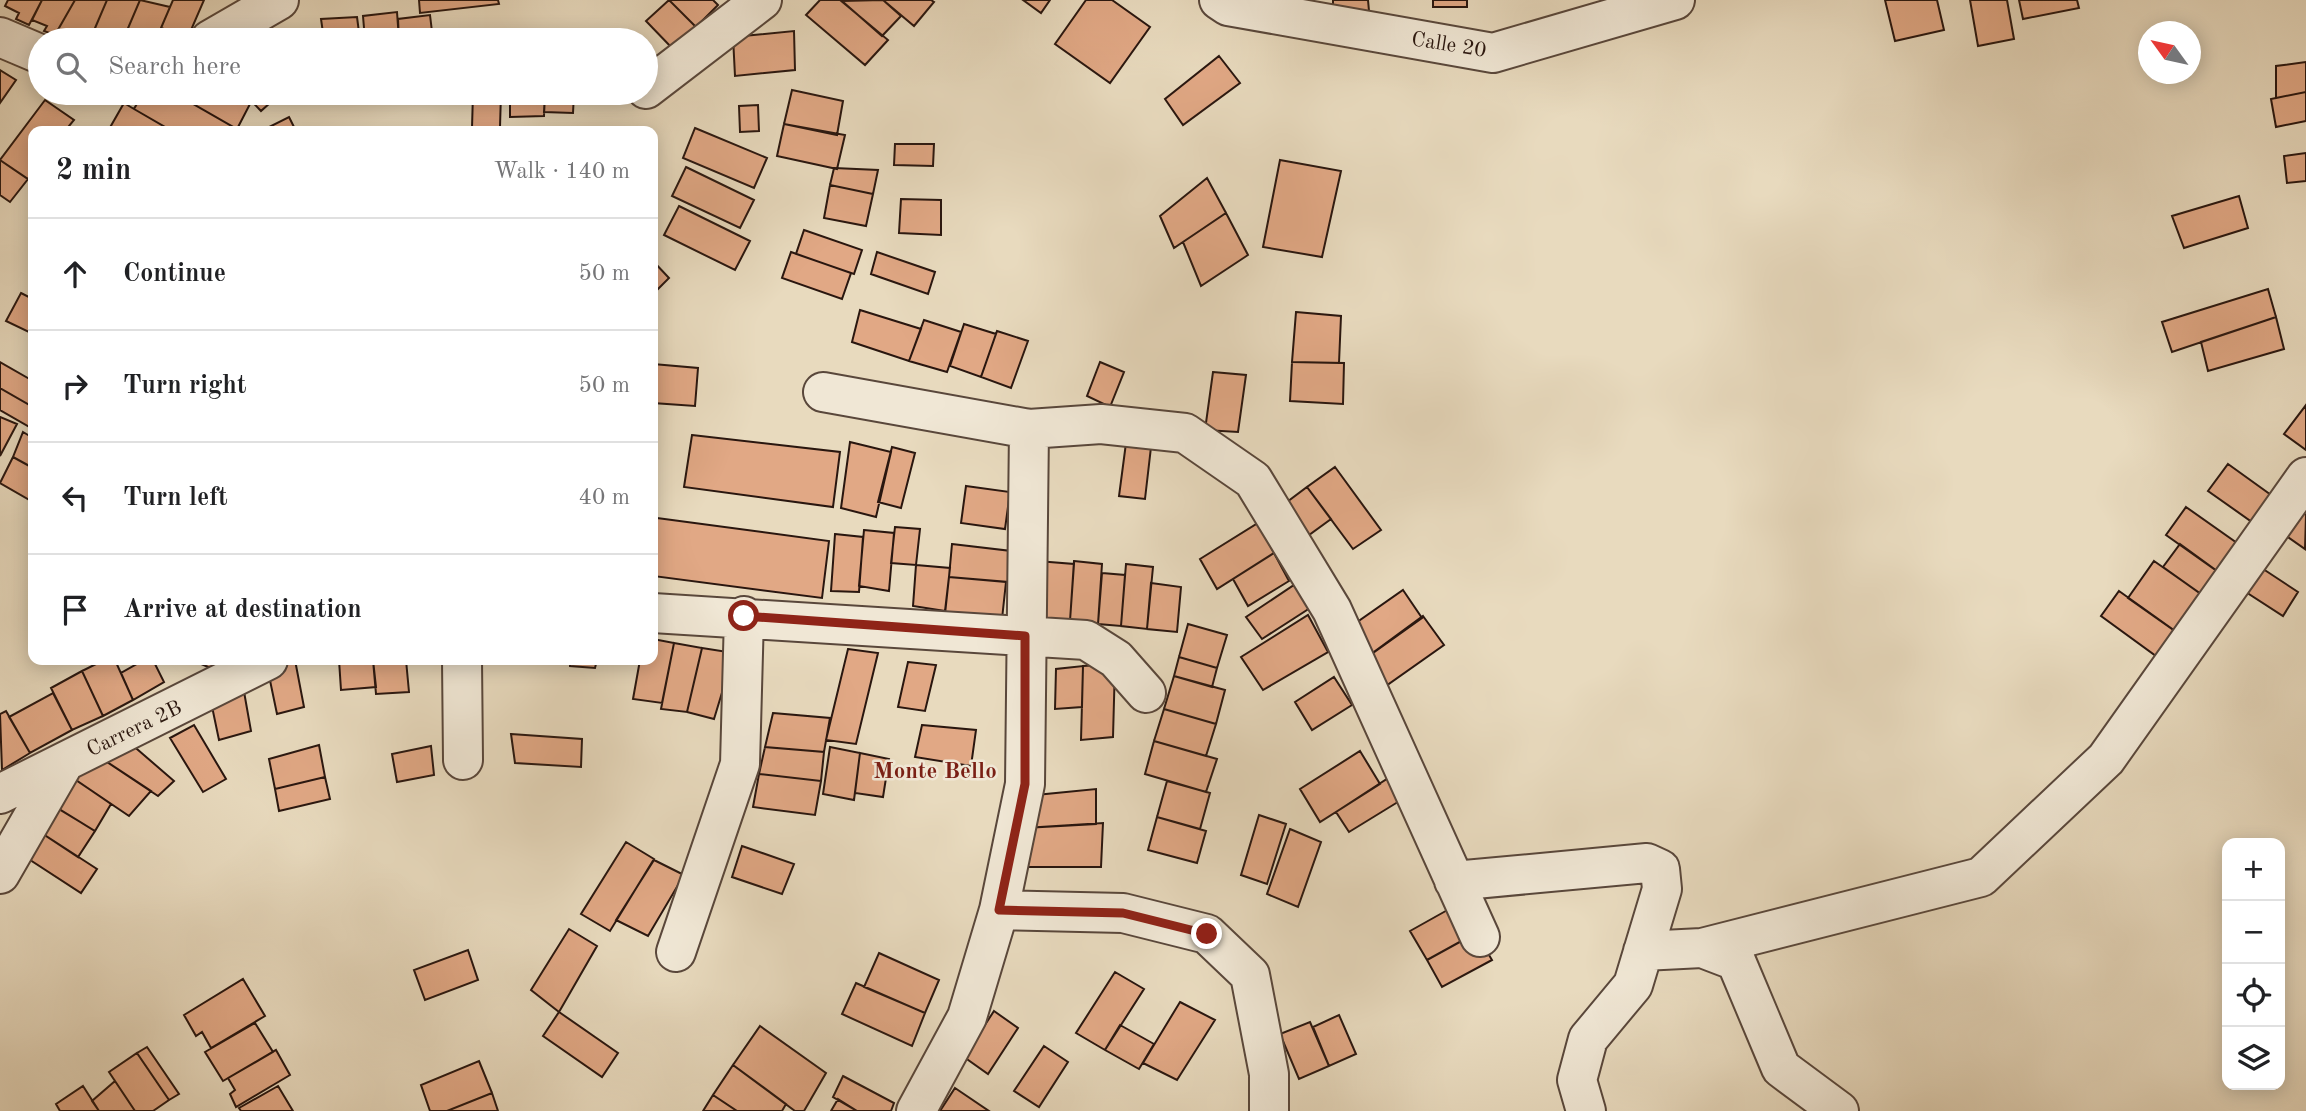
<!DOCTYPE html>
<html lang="en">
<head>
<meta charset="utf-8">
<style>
	:root { --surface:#fff; --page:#f6f6f6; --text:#202124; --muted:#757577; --line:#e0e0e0 }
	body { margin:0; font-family:"Old Standard TT",serif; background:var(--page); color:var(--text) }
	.controls { position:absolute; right:21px; bottom:21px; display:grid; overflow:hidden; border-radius:14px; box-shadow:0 4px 18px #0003 }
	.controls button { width:63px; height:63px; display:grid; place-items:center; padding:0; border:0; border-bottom:2px solid var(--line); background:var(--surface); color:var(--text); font:35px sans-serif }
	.compass { position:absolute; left:2138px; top:21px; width:63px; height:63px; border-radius:50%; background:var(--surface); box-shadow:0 4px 18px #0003; rotate:303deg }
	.stop { position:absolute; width:21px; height:21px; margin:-16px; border:5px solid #8f2418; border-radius:50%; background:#fff }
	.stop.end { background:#8f2418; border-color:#fff; box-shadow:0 2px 7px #0008 }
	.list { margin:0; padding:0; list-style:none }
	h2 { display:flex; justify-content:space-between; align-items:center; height:91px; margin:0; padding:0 28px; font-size:30px }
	h2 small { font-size:23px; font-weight:400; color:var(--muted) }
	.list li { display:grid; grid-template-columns:46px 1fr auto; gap:21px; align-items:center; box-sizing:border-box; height:112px; padding:0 28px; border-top:2px solid var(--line) }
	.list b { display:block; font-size:26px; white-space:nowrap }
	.list em { font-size:23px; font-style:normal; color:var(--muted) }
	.icon { flex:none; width:38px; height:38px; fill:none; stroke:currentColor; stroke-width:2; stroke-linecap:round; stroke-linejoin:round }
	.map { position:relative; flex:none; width:2306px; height:1111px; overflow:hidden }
	.search { position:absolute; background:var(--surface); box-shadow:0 4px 18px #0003; left:28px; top:28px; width:630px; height:77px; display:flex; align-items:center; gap:18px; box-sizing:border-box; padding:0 24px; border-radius:38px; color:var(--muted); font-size:26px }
	.panel { position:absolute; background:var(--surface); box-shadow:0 4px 18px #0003; left:28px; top:126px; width:630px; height:539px; border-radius:14px }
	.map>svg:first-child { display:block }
	.building { fill:#e1a885; stroke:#29160f; stroke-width:2 }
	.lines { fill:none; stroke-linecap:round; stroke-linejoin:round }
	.minor-casing { stroke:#59473b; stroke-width:42 }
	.minor { stroke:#f0e7d5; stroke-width:38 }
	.route { stroke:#8f2418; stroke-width:9 }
	.labels { text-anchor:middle; stroke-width:5; stroke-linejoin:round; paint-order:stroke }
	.street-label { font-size:21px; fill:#29160f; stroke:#f0e7d5 }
	.neighbourhood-label { font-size:23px; font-weight:bold; fill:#7a1f14; stroke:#f0e7d5 }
</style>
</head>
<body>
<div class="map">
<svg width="2306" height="1111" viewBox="0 0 2306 1111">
	<rect width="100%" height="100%" fill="#e8dabe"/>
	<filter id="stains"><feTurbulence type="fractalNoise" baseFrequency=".00286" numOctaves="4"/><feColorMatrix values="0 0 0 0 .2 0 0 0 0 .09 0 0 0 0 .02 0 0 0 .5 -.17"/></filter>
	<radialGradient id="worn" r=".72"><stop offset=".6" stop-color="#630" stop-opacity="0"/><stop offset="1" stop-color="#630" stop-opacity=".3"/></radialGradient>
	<path class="building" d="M 8,0 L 42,0 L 29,25 L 16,19 L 19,13 L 5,6 Z
		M 42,0 L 75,0 L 55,35 L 44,31 L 47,26 L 32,20 Z
		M 75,0 L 107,0 L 90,40 L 73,35 L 71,40 L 55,35 Z
		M 107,0 L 140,0 L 123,40 L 103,40 L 92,35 Z
		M 140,0 L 170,7 L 156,40 L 123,40 Z
		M 173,0 L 204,0 L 188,37 L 161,28 Z
		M 419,0 L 498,0 L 499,4 L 420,13 Z
		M 669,0 L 696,27 L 673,49 L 646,21 Z
		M 669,0 L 713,0 L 718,5 L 696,27 Z
		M 820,0 L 840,0 L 888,40 L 865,65 L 806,15 Z
		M 883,0 L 901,16 L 882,36 L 842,1 Z
		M 883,0 L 931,0 L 934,2 L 914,26 Z
		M 1023,0 L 1050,0 L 1041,13 Z
		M 1086,0 L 1112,0 L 1150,27 L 1110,83 L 1055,44 Z
		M 1333,0 L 1368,0 L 1369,11 L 1333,12 Z
		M 1433,0 L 1467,0 L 1467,7 L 1433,7 Z
		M 1885,0 L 1937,0 L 1944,30 L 1895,41 Z
		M 1970,0 L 2007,0 L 2014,39 L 1978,46 Z
		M 2019,0 L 2077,0 L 2079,8 L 2023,19 Z
		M 397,12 L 399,40 L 365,40 L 363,16 Z
		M 430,15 L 433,40 L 399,40 L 398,19 Z
		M 357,17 L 360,40 L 324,40 L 321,19 Z
		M 267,26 L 280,40 L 248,40 Z
		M 794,31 L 795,70 L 735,76 L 733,37 Z
		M 1219,56 L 1240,83 L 1183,125 L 1165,99 Z
		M 2306,62 L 2306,92 L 2276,98 L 2276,66 Z
		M 0,70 L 16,80 L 0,103 Z
		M 792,90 L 843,101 L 837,135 L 784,124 Z
		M 2306,92 L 2306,121 L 2276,127 L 2271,99 Z
		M 143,93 L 174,93 L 235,128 L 232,131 L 172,131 L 134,109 Z
		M 174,93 L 229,93 L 250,104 L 237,129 Z
		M 244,93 L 281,93 L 261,111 Z
		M 438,93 L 470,93 L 470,103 L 438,102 Z
		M 473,93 L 501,93 L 500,127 L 472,128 Z
		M 510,93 L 545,93 L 544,116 L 510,117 Z
		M 545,93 L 574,93 L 573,113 L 544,112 Z
		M 45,100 L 74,120 L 65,131 L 33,131 L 33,172 L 28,179 L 0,160 Z
		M 124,103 L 134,109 L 172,131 L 108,131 Z
		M 758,105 L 759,131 L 740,132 L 739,106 Z
		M 289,117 L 296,131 L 264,131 L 263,130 Z
		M 784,124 L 845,135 L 837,169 L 777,156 Z
		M 695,128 L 767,158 L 754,188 L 683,158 Z
		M 895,144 L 934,144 L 933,166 L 894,165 Z
		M 2306,153 L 2306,181 L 2287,183 L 2284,156 Z
		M 0,160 L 28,179 L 10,202 L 0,195 Z
		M 1280,160 L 1341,171 L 1322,257 L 1263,247 Z
		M 686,167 L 754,200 L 740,228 L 672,196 Z
		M 834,168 L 878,170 L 873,194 L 830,185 Z
		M 1207,178 L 1226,213 L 1174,248 L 1160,216 Z
		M 830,185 L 873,194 L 866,226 L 824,218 Z
		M 2239,196 L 2248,228 L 2184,248 L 2172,216 Z
		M 901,199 L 941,200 L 941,235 L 899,233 Z
		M 679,206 L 750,241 L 735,270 L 664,235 Z
		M 1226,213 L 1248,255 L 1201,286 L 1183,242 Z
		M 804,230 L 862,250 L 854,274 L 796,254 Z
		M 791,252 L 851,273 L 842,299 L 782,278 Z
		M 877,252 L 935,272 L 928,294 L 871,274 Z
		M 653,261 L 669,278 L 653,294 Z
		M 2268,289 L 2276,317 L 2172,352 L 2162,322 Z
		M 21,293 L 33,299 L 33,334 L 6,321 Z
		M 860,310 L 921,329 L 909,361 L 852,342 Z
		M 1296,312 L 1341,316 L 1339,363 L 1292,362 Z
		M 2276,317 L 2284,349 L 2208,371 L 2201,342 Z
		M 924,320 L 961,332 L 947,372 L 909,361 Z
		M 964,324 L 996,334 L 981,377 L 950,366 Z
		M 997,331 L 1028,341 L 1011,388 L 981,377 Z
		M 0,362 L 33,381 L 33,407 L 0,388 Z
		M 1100,362 L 1124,372 L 1110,407 L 1087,396 Z
		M 1292,362 L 1344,363 L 1343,404 L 1290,401 Z
		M 653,364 L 698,368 L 695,406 L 653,403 Z
		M 1213,372 L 1246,375 L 1238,432 L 1205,430 Z
		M 0,388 L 33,407 L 33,429 L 0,410 Z
		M 2306,405 L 2306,450 L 2284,434 Z
		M 0,417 L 17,424 L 0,456 Z
		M 23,432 L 33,438 L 33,468 L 13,457 Z
		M 692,435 L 840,452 L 833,507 L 684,487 Z
		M 850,442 L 891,452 L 876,517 L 841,508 Z
		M 1126,443 L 1151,447 L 1145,499 L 1119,496 Z
		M 892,447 L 915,453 L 901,508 L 878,502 Z
		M 13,457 L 33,468 L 33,502 L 0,483 Z
		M 2228,464 L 2278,500 L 2259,527 L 2208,491 Z
		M 1335,467 L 1381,530 L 1353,549 L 1307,487 Z
		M 966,486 L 1010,492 L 1005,529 L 961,523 Z
		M 1307,487 L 1331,519 L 1309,535 L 1287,502 Z
		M 2186,507 L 2237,543 L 2217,571 L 2166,535 Z
		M 2298,510 L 2306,515 L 2305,549 L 2282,533 Z
		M 657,518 L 829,541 L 822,598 L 653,576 Z
		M 1258,523 L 1274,553 L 1217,589 L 1200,559 Z
		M 895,527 L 920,529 L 916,565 L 891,563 Z
		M 864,530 L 894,533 L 889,591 L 859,586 Z
		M 835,534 L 863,537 L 859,592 L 831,591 Z
		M 952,544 L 1011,551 L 1009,582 L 949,577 Z
		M 2180,544 L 2217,571 L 2201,594 L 2163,567 Z
		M 1274,553 L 1289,581 L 1248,606 L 1233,579 Z
		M 1037,561 L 1074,564 L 1070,621 L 1036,617 Z
		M 1074,561 L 1102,564 L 1098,624 L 1070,621 Z
		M 2154,561 L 2201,594 L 2175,631 L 2128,598 Z
		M 2251,561 L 2298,592 L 2283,616 L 2235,585 Z
		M 1126,564 L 1153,567 L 1147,629 L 1121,626 Z
		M 916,565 L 950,568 L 945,611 L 913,606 Z
		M 1102,573 L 1125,575 L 1121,626 L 1098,624 Z
		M 949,577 L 1006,582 L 1002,619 L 945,614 Z
		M 1151,583 L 1181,587 L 1177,632 L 1147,629 Z
		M 1294,585 L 1310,608 L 1262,639 L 1246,617 Z
		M 1403,590 L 1422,618 L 1363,660 L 1343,632 Z
		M 2119,591 L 2175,631 L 2156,656 L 2101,616 Z
		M 1308,615 L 1328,652 L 1263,690 L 1241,657 Z
		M 1423,616 L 1444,645 L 1383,688 L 1363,660 Z
		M 1188,624 L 1227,635 L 1217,668 L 1179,657 Z
		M 653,639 L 674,643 L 662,703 L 633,699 L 640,660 L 653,660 Z
		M 674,643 L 702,648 L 687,712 L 661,709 Z
		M 702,648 L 734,653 L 714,719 L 687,712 Z
		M 848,649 L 878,653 L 856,744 L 826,740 Z
		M 1179,657 L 1217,668 L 1212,687 L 1174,676 Z
		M 104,660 L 115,660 L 133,700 L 103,716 L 82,671 Z
		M 144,660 L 153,660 L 164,682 L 133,700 L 121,673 Z
		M 192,660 L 233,660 L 222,673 Z
		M 290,660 L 295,660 L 304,707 L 277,714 L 267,666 Z
		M 339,660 L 373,660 L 376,687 L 341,690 Z
		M 373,660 L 406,660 L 409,692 L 376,694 Z
		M 570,660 L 597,660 L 595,668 L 570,666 Z
		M 908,662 L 936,665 L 925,711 L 898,707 Z
		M 1115,664 L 1113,737 L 1081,740 L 1083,666 Z
		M 1083,666 L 1082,707 L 1055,709 L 1056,669 Z
		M 82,671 L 103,716 L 72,730 L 51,688 Z
		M 1174,676 L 1225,690 L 1216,724 L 1164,709 Z
		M 1334,677 L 1352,705 L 1312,730 L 1295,702 Z
		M 243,686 L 251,731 L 219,740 L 210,697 Z
		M 53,693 L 72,730 L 30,753 L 9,717 Z
		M 1164,709 L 1216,724 L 1206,756 L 1154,741 Z
		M 6,711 L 30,753 L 2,770 L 0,714 Z
		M 773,713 L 830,718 L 824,752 L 765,747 Z
		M 194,725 L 226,779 L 203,792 L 170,738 Z
		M 922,725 L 976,730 L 971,766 L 915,757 Z
		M 511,734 L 582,739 L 581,767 L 515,763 Z
		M 1154,741 L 1217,759 L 1206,792 L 1145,774 Z
		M 130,743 L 174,781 L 158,796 L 95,754 Z
		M 319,745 L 325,777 L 275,789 L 269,759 Z
		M 431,746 L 434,775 L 397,782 L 392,754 Z
		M 765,747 L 824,752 L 821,781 L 759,774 Z
		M 830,747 L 860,753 L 854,800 L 823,794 Z
		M 1360,751 L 1380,784 L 1320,822 L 1300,789 Z
		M 860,753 L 889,759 L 883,797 L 855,793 Z
		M 95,754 L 151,791 L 129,816 L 73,778 Z
		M 759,774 L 821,781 L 815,815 L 753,807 Z
		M 1393,775 L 1406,797 L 1349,832 L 1336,812 Z
		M 325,777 L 330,799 L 279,811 L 275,789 Z
		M 73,778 L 111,804 L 95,831 L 56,807 Z
		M 1167,781 L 1210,793 L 1200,829 L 1157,817 Z
		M 1096,789 L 1096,824 L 1025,828 L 1026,796 Z
		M 57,808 L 95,831 L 78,857 L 40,832 Z
		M 1259,815 L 1286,824 L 1267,884 L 1241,875 Z
		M 1157,817 L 1206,831 L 1197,863 L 1148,850 Z
		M 1103,823 L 1101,867 L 1024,867 L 1025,828 Z
		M 1290,829 L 1321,842 L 1298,907 L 1267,894 Z
		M 40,832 L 97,869 L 81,893 L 24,856 Z
		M 626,842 L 654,859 L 610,931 L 581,914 Z
		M 742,846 L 794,864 L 782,894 L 732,877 Z
		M 654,860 L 684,875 L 648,936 L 616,920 Z
		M 1460,903 L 1476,933 L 1427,960 L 1410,931 Z
		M 569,929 L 597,946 L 559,1012 L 531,990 Z
		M 1476,933 L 1492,960 L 1442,987 L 1427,960 Z
		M 468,950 L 478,980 L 425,1000 L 414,970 Z
		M 879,953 L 939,980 L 925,1013 L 864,987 Z
		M 1115,972 L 1144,989 L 1105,1050 L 1076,1033 Z
		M 243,979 L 265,1016 L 211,1048 L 202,1032 L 196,1036 L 184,1015 Z
		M 856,983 L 925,1013 L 912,1046 L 842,1014 Z
		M 1180,1002 L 1215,1020 L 1177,1080 L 1143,1063 Z
		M 994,1011 L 1018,1028 L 988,1074 L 964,1057 Z
		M 559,1012 L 618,1053 L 602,1077 L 543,1036 Z
		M 1339,1015 L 1356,1054 L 1329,1066 L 1313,1027 Z
		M 1310,1022 L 1329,1066 L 1299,1079 L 1280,1034 Z
		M 255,1023 L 273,1052 L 223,1081 L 205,1052 Z
		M 1120,1025 L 1154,1044 L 1139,1069 L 1105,1050 Z
		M 760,1026 L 826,1073 L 804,1111 L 795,1111 L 733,1065 Z
		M 1044,1046 L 1068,1062 L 1039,1107 L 1014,1091 Z
		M 147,1047 L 179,1094 L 169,1100 L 137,1053 Z
		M 276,1050 L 290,1075 L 236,1107 L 230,1094 L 235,1090 L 228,1078 Z
		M 137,1053 L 169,1100 L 153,1111 L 135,1111 L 109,1072 Z
		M 479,1061 L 492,1093 L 447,1111 L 430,1111 L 421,1085 Z
		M 733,1065 L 786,1104 L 782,1111 L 737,1111 L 713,1095 Z
		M 843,1076 L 894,1103 L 891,1111 L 857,1111 L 833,1097 Z
		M 115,1081 L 135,1111 L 99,1111 L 92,1101 Z
		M 83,1086 L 99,1111 L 60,1111 L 56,1104 Z
		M 278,1086 L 293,1111 L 241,1111 L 239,1108 Z
		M 955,1088 L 989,1111 L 940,1111 Z
		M 492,1093 L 498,1111 L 447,1111 Z
		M 713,1095 L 737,1111 L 703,1111 Z
		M 838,1099 L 857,1111 L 831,1111 Z"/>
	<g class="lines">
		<defs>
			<path id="minor" d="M 1219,0 L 1228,6 L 1493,53 L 1675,0
				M 0,37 L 40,54
				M 210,40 L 279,0
				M 646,89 L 762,0
				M 823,392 L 1029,429 L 1101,424 L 1185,433 L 1253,480 L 1332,610 L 1480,937
				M 653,613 L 1086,640 L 1116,659 L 1146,693
				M 462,660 L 463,760
				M 0,794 L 268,660
				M 0,874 L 64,763
				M 1454,881 L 1647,863 L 1660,869 L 1662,889 L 1633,985 L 1588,1039 L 1577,1080 L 1586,1111
				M 999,910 L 1123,913 L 1207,934 L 1250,975 L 1269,1074 L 1269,1111
				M 1702,948 L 1981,877 L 2106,759 L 2306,477
				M 1643,951 L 1702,948 L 1736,961 L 1781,1068 L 1839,1111
				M 676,952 L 740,764 L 744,616
				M 916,1111 L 967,1017 L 999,910 L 1025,784 L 1029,429"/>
		</defs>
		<use href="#minor" class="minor-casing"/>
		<use href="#minor" class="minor"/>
	</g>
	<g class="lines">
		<path class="route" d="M 744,616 L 1025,636 L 1025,784 L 999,910 L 1123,913 L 1207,934"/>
	</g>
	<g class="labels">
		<g class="street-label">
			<text transform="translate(1449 44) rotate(9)" y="7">Calle 20</text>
			<text transform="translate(134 728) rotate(-26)" y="7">Carrera 2B</text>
		</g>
		<g class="neighbourhood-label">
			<text x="935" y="778">Monte Bello</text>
		</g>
	</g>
	<rect width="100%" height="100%" filter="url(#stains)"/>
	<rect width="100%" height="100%" fill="url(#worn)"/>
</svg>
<div class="controls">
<button>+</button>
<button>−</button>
<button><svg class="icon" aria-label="locate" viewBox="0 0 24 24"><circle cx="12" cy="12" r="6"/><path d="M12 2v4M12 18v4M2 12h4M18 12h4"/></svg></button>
<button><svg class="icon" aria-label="layers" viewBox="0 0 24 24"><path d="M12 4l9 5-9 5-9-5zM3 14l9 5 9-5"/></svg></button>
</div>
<svg class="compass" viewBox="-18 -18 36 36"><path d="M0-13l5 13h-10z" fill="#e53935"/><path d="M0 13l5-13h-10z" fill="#757577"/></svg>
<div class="stop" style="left:744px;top:616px"></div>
<div class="stop end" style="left:1207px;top:934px"></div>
<div class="search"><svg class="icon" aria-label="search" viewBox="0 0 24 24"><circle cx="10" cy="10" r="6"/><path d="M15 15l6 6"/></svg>Search here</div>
<section class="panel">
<h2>2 min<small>Walk · 140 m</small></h2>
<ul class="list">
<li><svg class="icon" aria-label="ahead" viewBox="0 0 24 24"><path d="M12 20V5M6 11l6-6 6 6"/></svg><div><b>Continue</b></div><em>50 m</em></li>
<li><svg class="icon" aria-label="right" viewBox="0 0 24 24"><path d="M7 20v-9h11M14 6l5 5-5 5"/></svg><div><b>Turn right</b></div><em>50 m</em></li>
<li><svg class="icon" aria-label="left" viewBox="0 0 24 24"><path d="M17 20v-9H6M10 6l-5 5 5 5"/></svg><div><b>Turn left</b></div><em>40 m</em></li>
<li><svg class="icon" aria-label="arrive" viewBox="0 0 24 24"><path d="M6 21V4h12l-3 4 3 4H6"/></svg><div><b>Arrive at destination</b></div></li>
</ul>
</section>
</div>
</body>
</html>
